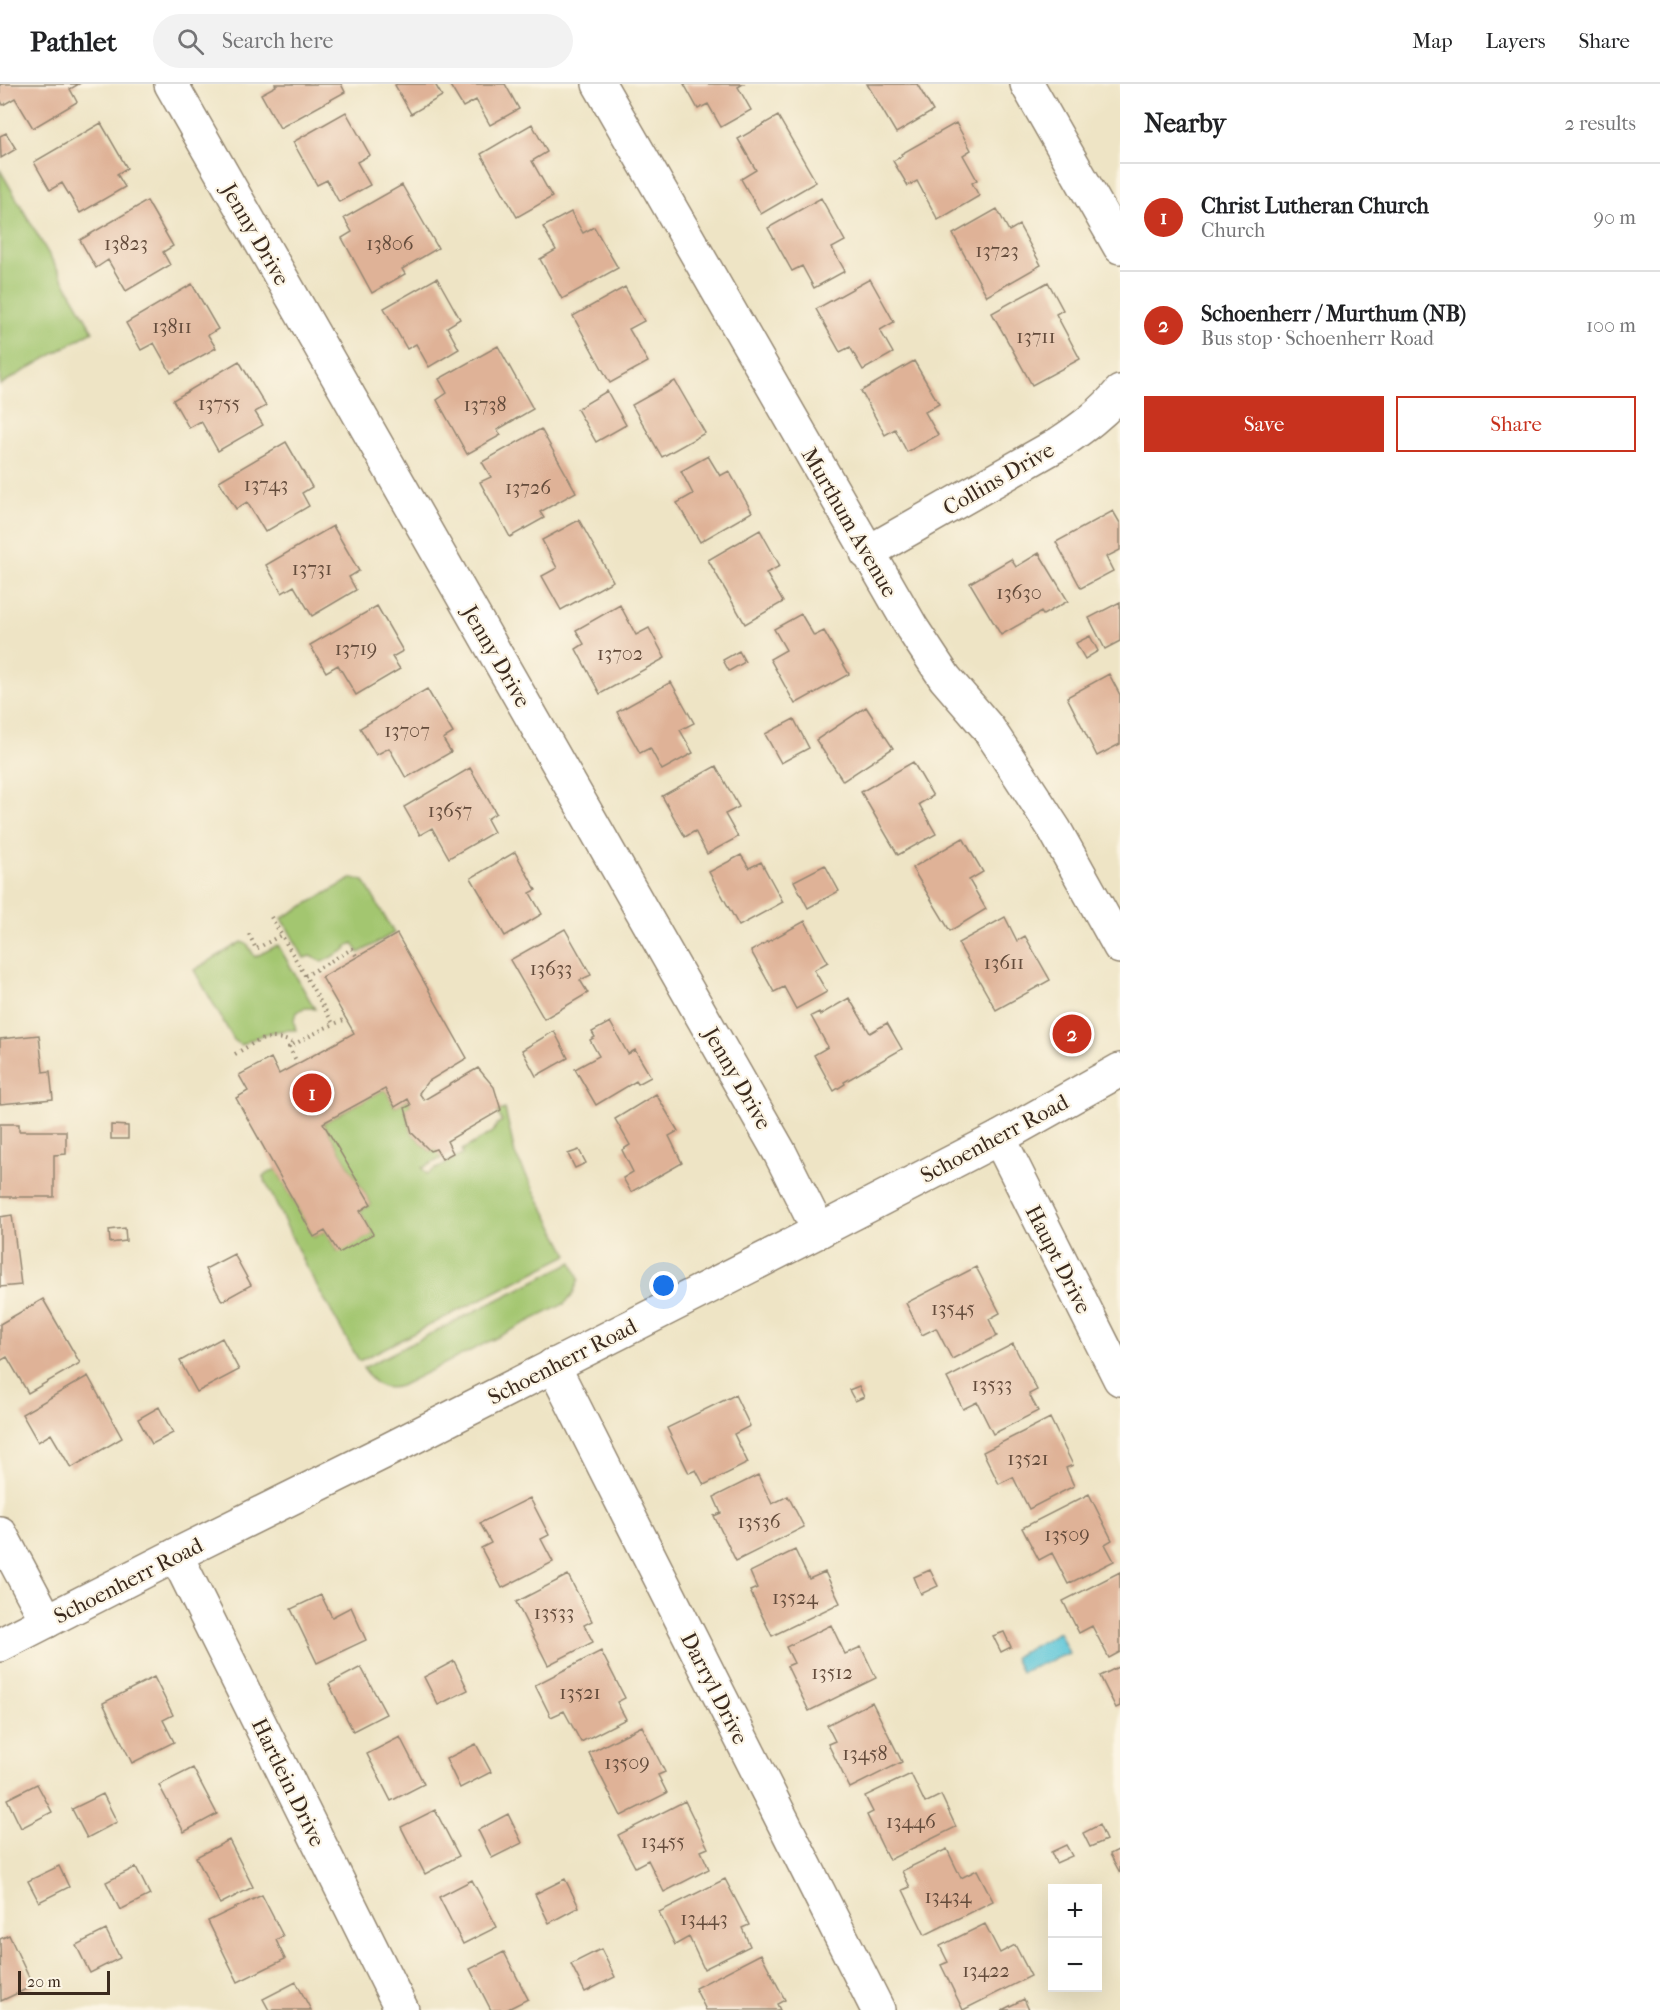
<!DOCTYPE html>
<html lang="en">
<head>
<meta charset="utf-8">
<style>
	:root { --surface:#fff; --page:#f2f2f2; --text:#202124; --muted:#757577; --line:#e0e0e0; --accent:#c8321e }
	body { margin:0; font-family:"IM FELL French Canon",serif; background:var(--page); color:var(--text) }
	.controls { position:absolute; right:18px; bottom:18px; display:grid; overflow:hidden; border-radius:0px; box-shadow:0 6px 24px #0002 }
	.controls button { width:54px; height:54px; display:grid; place-items:center; padding:0; border:0; border-bottom:2px solid var(--line); background:var(--surface); color:var(--text); font:30px sans-serif }
	.scale { position:absolute; left:18px; bottom:15px; width:92px; box-sizing:border-box; padding-left:6px; border:3px solid #3b2a1e; border-top:0; font-size:16px; line-height:21px; white-space:nowrap; color:#3b2a1e; -webkit-text-stroke:4px #fcf5e5; paint-order:stroke }
	.you { position:absolute; left:664px; top:1202px; width:21px; height:21px; margin:-15px; border:4px solid #fff; border-radius:50%; background:#1a73e8; box-shadow:0 0 0 9px #1a73e833 }
	.badge { display:grid; place-items:center; width:39px; height:39px; border-radius:50%; background:var(--accent); color:#fff; font-size:20px; font-weight:700 }
	.pin { position:absolute; translate:-50% -50%; border:3px solid #fff; box-shadow:0 2px 6px #0006 }
	.list { margin:0; padding:0; list-style:none }
	h2 { display:flex; justify-content:space-between; align-items:center; height:78px; margin:0; padding:0 24px; font-size:26px }
	h2 small { font-size:20px; font-weight:400; color:var(--muted) }
	.list li { display:grid; grid-template-columns:39px 1fr auto; gap:18px; align-items:center; box-sizing:border-box; height:108px; padding:0 24px; border-top:2px solid var(--line) }
	.list b { display:block; font-size:22px; white-space:nowrap }
	.list p { margin:0; font-size:20px; white-space:nowrap; color:var(--muted) }
	.list em { font-size:20px; font-style:normal; color:var(--muted) }
	.actions { display:flex; gap:12px; padding:18px 24px }
	.actions a { flex:1; padding:14px 0; border:2px solid var(--accent); border-radius:0px; text-align:center; font-size:21px; color:var(--accent) }
	.actions .main { background:var(--accent); color:#fff }
	.icon { flex:none; width:33px; height:33px; fill:none; stroke:currentColor; stroke-width:2; stroke-linecap:round; stroke-linejoin:round }
	.map { position:relative; flex:none; width:1120px; height:1926px; overflow:hidden }
	header { display:flex; align-items:center; gap:36px; box-sizing:border-box; height:84px; padding:0 30px; background:var(--surface); border-bottom:2px solid var(--line) }
	header strong { font-size:28px }
	nav { display:flex; gap:33px; margin-inline-start:auto; font-size:21px }
	.search { width:420px; height:54px; background:var(--page); display:flex; align-items:center; gap:15px; box-sizing:border-box; padding:0 21px; border-radius:33px; color:var(--muted); font-size:22px }
	main { display:flex }
	aside { flex:1; background:var(--surface) }
	.map>svg:first-child { display:block }
	.green { fill:#a3c670; stroke:#6f7847; stroke-width:1.5 }
	.water { fill:#5ec7d9; stroke:#4c787c; stroke-width:1.5 }
	.building { fill:#dfb297 }
	.lines { fill:none; stroke-linecap:round; stroke-linejoin:round }
	.street-casing { stroke:#948772; stroke-width:36 }
	.secondary-casing { stroke:#948772; stroke-width:36 }
	.path { stroke:#948772; stroke-width:4; stroke-dasharray:1.5 4.5; stroke-linecap:butt }
	.street { stroke:#fff; stroke-width:33 }
	.secondary { stroke:#fff; stroke-width:33 }
	.labels { text-anchor:middle; stroke-width:4.5; stroke-linejoin:round; paint-order:stroke }
	.number-label { font-size:20px; fill:#644c3c }
	.street-label { font-size:22px; fill:#3b2a1e; stroke:#fcf5e5 }
</style>
</head>
<body>
<header>
<strong>Pathlet</strong>
<div class="search"><svg class="icon" aria-label="search" viewBox="0 0 24 24"><circle cx="10" cy="10" r="6"/><path d="M15 15l6 6"/></svg>Search here</div>
<nav><a>Map</a><a>Layers</a><a>Share</a></nav>
</header>
<main>
<div class="map">
<svg width="1120" height="1926" viewBox="0 0 1120 1926">
	<rect width="100%" height="100%" fill="#fcf5e5"/>
	<filter id="ink" filterUnits="userSpaceOnUse"><feTurbulence type="fractalNoise" baseFrequency=".0167" numOctaves="2"/><feDisplacementMap in="SourceGraphic" scale="12" xChannelSelector="R" yChannelSelector="G"/><feConvolveMatrix kernelMatrix="1 2 1 2 8 2 1 2 1" color-interpolation-filters="sRGB"/></filter>
	<filter id="wash" filterUnits="userSpaceOnUse"><feTurbulence type="fractalNoise" baseFrequency=".008" numOctaves="4" result="noise"/><feDisplacementMap in="SourceGraphic" scale="24" xChannelSelector="R" yChannelSelector="G"/><feGaussianBlur stdDeviation="1.35" result="paint"/><feColorMatrix in="noise" values="0 0 0 0 0 0 0 0 0 0 0 0 0 0 0 0 0 1.4 0 .05"/><feComposite in="paint" operator="in"/></filter>
	<g filter="url(#wash)">
		<rect width="100%" height="100%" fill="#eee4c5"/>
		<path class="green" d="M 0,86 L 93,247 L 0,301 Z
			M 353,794 L 364,797 L 394,849 L 359,869 L 353,859 L 346,863 L 347,865 L 322,878 L 310,872 L 304,874 L 282,834 Z
			M 241,858 L 247,860 L 255,873 L 278,861 L 315,925 C 300,921 290,930 296,946 C 273,946 261,950 241,961 L 234,956 L 194,886 Z
			M 385,1005 L 395,1023 L 408,1015 L 411,1021 L 405,1025 L 412,1049 L 430,1067 L 436,1065 L 442,1074 L 422,1084 L 427,1090 L 463,1070 L 462,1066 L 493,1048 L 497,1040 L 502,1037 L 497,1028 L 505,1025 L 515,1070 L 568,1171 L 359,1277 L 303,1177 L 263,1092 L 276,1085 L 314,1153 L 325,1147 L 338,1168 L 373,1150 L 360,1127 L 371,1120 L 323,1039 Z
			M 572,1178 L 579,1195 L 572,1212 L 564,1220 L 400,1302 C 381,1308 373,1299 363,1284 Z"/>
		<path class="water" d="M 1059,1548 L 1069,1569 L 1021,1588 L 1014,1573 Z"/>
		<g id="blocks">
			<path class="building" d="M 0,0 L 79,0 L 70,5 L 77,18 L 33,44 L 15,14 L 3,21 L 0,15 Z
				M 275,0 L 341,0 L 345,8 L 280,44 L 261,10 L 276,2 Z
				M 397,0 L 435,0 L 442,12 L 411,30 L 395,1 Z
				M 449,0 L 505,0 L 519,25 L 490,41 L 476,16 L 463,23 Z
				M 684,0 L 743,0 L 738,3 L 751,26 L 721,43 L 708,20 L 698,25 Z
				M 867,0 L 917,0 L 933,27 L 896,49 Z
				M 346,28 L 370,71 L 357,78 L 370,101 L 339,118 L 327,96 L 317,101 L 293,58 Z
				M 778,32 L 816,98 L 761,130 L 741,95 L 756,86 L 738,55 Z
				M 101,39 L 127,84 L 117,90 L 125,103 L 80,129 L 62,99 L 50,106 L 34,78 Z
				M 956,39 L 971,66 L 963,71 L 977,96 L 972,99 L 979,112 L 938,136 L 917,97 L 908,102 L 893,77 L 902,72 L 901,70 Z
				M 532,40 L 547,68 L 532,77 L 552,113 L 517,133 L 481,70 Z
				M 6,49 L 16,65 L 1,74 L 0,52 Z
				M 402,101 L 438,164 L 402,185 L 405,190 L 372,209 L 342,154 L 352,148 L 344,134 Z
				M 821,114 L 845,157 L 832,164 L 845,187 L 814,204 L 802,182 L 792,187 L 768,144 Z
				M 147,117 L 173,162 L 163,168 L 170,181 L 126,207 L 108,176 L 96,184 L 80,156 Z
				M 997,125 L 1009,147 L 1019,141 L 1041,181 L 987,212 L 953,150 Z
				M 571,128 L 583,149 L 594,143 L 618,184 L 562,215 L 540,175 L 556,166 L 543,143 Z
				M 437,194 L 460,235 L 447,243 L 459,265 L 429,283 L 416,260 L 407,265 L 384,224 Z
				M 870,195 L 894,238 L 880,246 L 893,269 L 863,286 L 850,263 L 840,268 L 816,225 Z
				M 1048,198 L 1063,226 L 1056,230 L 1080,275 L 1032,301 L 992,229 Z
				M 192,200 L 218,245 L 208,251 L 216,264 L 171,289 L 154,259 L 141,266 L 126,239 Z
				M 625,203 L 644,237 L 629,245 L 648,278 L 610,299 L 573,232 Z
				M 498,262 L 533,325 L 497,346 L 501,351 L 467,370 L 437,316 L 447,309 L 439,295 Z
				M 239,277 L 266,322 L 255,328 L 263,341 L 218,367 L 201,337 L 189,344 L 173,316 Z
				M 914,277 L 939,320 L 925,328 L 938,351 L 907,368 L 895,345 L 885,351 L 861,307 Z
				M 675,297 L 705,349 L 662,373 L 632,321 Z
				M 607,307 L 626,341 L 596,358 L 577,325 Z
				M 541,345 L 576,408 L 540,428 L 544,434 L 510,453 L 480,398 L 491,393 L 482,378 Z
				M 286,358 L 312,403 L 302,409 L 309,422 L 265,448 L 247,418 L 236,425 L 219,397 Z
				M 708,372 L 720,392 L 729,387 L 752,428 L 700,458 L 677,419 L 693,410 L 681,387 Z
				M 1113,427 L 1120,439 L 1120,466 L 1106,473 L 1113,487 L 1081,504 L 1056,458 Z
				M 579,436 L 613,497 L 561,526 L 542,492 L 557,484 L 542,456 Z
				M 333,442 L 359,487 L 349,493 L 356,506 L 312,532 L 294,502 L 282,509 L 266,481 Z
				M 760,446 L 780,482 L 766,489 L 783,518 L 745,540 L 708,476 Z
				M 1039,469 L 1068,517 L 1043,531 L 1041,528 L 1001,551 L 970,499 L 1011,475 L 1016,483 Z
				M 1120,518 L 1120,557 L 1105,565 L 1089,534 Z
				M 620,521 L 636,551 L 649,544 L 665,574 L 600,610 L 576,565 L 584,560 L 576,546 Z
				M 377,522 L 403,567 L 392,573 L 400,585 L 356,611 L 338,581 L 326,588 L 310,561 Z
				M 801,530 L 814,552 L 824,547 L 849,590 L 795,620 L 770,575 L 786,566 L 774,545 Z
				M 1090,552 L 1098,567 L 1085,575 L 1076,559 Z
				M 739,567 L 745,578 L 729,587 L 723,576 Z
				M 1109,590 L 1120,611 L 1120,660 L 1097,672 L 1067,613 Z
				M 671,598 L 694,639 L 680,646 L 693,669 L 662,686 L 650,664 L 640,669 L 617,628 Z
				M 427,605 L 453,649 L 443,655 L 451,668 L 406,694 L 389,664 L 376,671 L 360,644 Z
				M 866,623 L 893,664 L 843,697 L 816,656 Z
				M 794,635 L 809,664 L 781,679 L 765,650 Z
				M 913,678 L 933,712 L 919,720 L 936,750 L 898,771 L 861,708 Z
				M 716,682 L 739,723 L 725,730 L 738,753 L 707,770 L 695,747 L 685,753 L 662,712 Z
				M 470,684 L 496,729 L 487,735 L 494,748 L 449,774 L 432,744 L 420,751 L 404,723 Z
				M 963,754 L 983,788 L 969,796 L 986,825 L 950,847 L 912,784 Z
				M 515,768 L 536,806 L 530,809 L 542,830 L 505,852 L 471,794 Z
				M 741,771 L 749,784 L 761,778 L 783,818 L 739,842 L 709,788 Z
				M 825,781 L 839,807 L 808,824 L 794,797 Z
				M 1005,833 L 1017,857 L 1025,852 L 1050,896 L 996,926 L 958,859 Z
				M 805,837 L 828,878 L 814,886 L 827,908 L 796,925 L 784,903 L 774,908 L 751,867 Z
				M 565,845 L 591,891 L 580,896 L 588,909 L 544,935 L 510,876 Z
				M 397,850 L 467,974 L 427,998 L 419,1009 L 424,1016 L 478,984 L 494,1003 L 501,1026 L 447,1057 L 453,1069 L 442,1075 L 436,1065 L 430,1067 L 412,1049 L 405,1024 L 411,1021 L 408,1015 L 395,1023 L 385,1005 L 323,1039 L 371,1120 L 360,1127 L 373,1150 L 339,1169 L 325,1147 L 314,1153 L 236,1014 L 248,1007 L 239,991 L 271,974 L 279,990 L 354,949 L 322,893 Z
				M 849,914 L 870,949 L 887,939 L 902,965 L 844,998 L 845,1000 L 834,1007 L 814,971 L 828,963 L 811,932 L 819,928 L 820,931 Z
				M 610,938 L 628,970 L 635,966 L 651,993 L 638,1000 L 636,997 L 596,1021 L 575,985 L 599,972 L 590,956 L 595,953 L 592,948 Z
				M 554,947 L 568,974 L 536,992 L 522,966 Z
				M 39,951 L 43,988 L 50,987 L 53,1015 L 0,1020 L 0,955 Z
				M 656,1010 L 678,1047 L 669,1052 L 682,1079 L 631,1108 L 623,1094 L 633,1088 L 622,1066 L 630,1061 L 615,1035 Z
				M 0,1040 L 19,1040 L 19,1047 L 66,1047 L 66,1070 L 54,1071 L 54,1113 L 0,1113 Z
				M 111,1041 L 128,1042 L 128,1055 L 111,1055 Z
				M 579,1066 L 586,1079 L 575,1084 L 568,1070 Z
				M 12,1131 L 21,1201 L 0,1203 L 0,1133 Z
				M 125,1144 L 126,1157 L 110,1159 L 109,1146 Z
				M 234,1170 L 251,1201 L 222,1217 L 205,1185 Z
				M 976,1183 L 1000,1229 L 989,1235 L 997,1252 L 952,1275 L 936,1244 L 922,1251 L 906,1219 Z
				M 43,1215 L 80,1279 L 28,1309 L 7,1273 L 0,1277 L 0,1240 Z
				M 222,1254 L 239,1286 L 197,1308 L 180,1277 Z
				M 1013,1260 L 1037,1306 L 1029,1310 L 1038,1327 L 993,1350 L 977,1318 L 963,1325 L 947,1294 Z
				M 88,1292 L 122,1354 L 71,1384 L 51,1350 L 38,1358 L 22,1330 Z
				M 859,1302 L 864,1313 L 855,1317 L 849,1306 Z
				M 735,1311 L 750,1342 L 734,1350 L 748,1379 L 704,1401 L 696,1386 L 689,1389 L 667,1344 Z
				M 159,1323 L 173,1349 L 152,1360 L 138,1335 Z
				M 1050,1334 L 1073,1381 L 1066,1384 L 1074,1402 L 1029,1425 L 1013,1393 L 999,1400 L 983,1368 Z
				M 758,1391 L 772,1420 L 788,1412 L 804,1443 L 736,1477 L 714,1432 L 721,1429 L 714,1413 Z
				M 1089,1410 L 1112,1456 L 1105,1460 L 1114,1477 L 1068,1500 L 1052,1469 L 1039,1476 L 1022,1444 Z
				M 530,1414 L 549,1451 L 541,1455 L 553,1478 L 502,1504 L 481,1464 L 491,1459 L 480,1439 Z
				M 795,1466 L 809,1495 L 825,1488 L 840,1519 L 772,1552 L 750,1507 L 757,1504 L 750,1488 Z
				M 930,1486 L 938,1502 L 921,1510 L 914,1493 Z
				M 1120,1488 L 1120,1568 L 1109,1574 L 1092,1542 L 1079,1549 L 1063,1517 Z
				M 568,1491 L 592,1537 L 584,1541 L 593,1558 L 548,1581 L 516,1518 Z
				M 321,1511 L 332,1533 L 351,1523 L 366,1556 L 317,1579 L 291,1525 Z
				M 831,1541 L 845,1570 L 861,1563 L 876,1594 L 809,1627 L 787,1582 L 794,1579 L 786,1563 Z
				M 1004,1548 L 1011,1563 L 1001,1568 L 993,1552 Z
				M 601,1567 L 625,1614 L 617,1618 L 626,1635 L 581,1658 L 564,1627 L 551,1633 L 535,1601 Z
				M 454,1577 L 468,1606 L 438,1621 L 424,1593 Z
				M 1120,1582 L 1120,1622 L 1116,1624 L 1100,1592 Z
				M 361,1583 L 386,1630 L 353,1647 L 329,1600 Z
				M 154,1593 L 173,1631 L 163,1636 L 174,1658 L 132,1679 L 103,1619 Z
				M 872,1618 L 902,1678 L 850,1704 L 828,1660 L 835,1657 L 827,1641 Z
				M 642,1642 L 665,1688 L 658,1691 L 667,1709 L 621,1732 L 589,1669 Z
				M 400,1653 L 424,1700 L 391,1717 L 367,1670 Z
				M 476,1660 L 491,1688 L 460,1704 L 446,1675 Z
				M 193,1684 L 217,1730 L 184,1748 L 159,1701 Z
				M 911,1690 L 925,1719 L 941,1711 L 956,1743 L 889,1776 L 867,1731 L 873,1728 L 865,1712 Z
				M 37,1700 L 52,1728 L 21,1744 L 7,1715 Z
				M 103,1710 L 117,1738 L 87,1754 L 72,1725 Z
				M 685,1717 L 708,1764 L 701,1767 L 709,1785 L 664,1808 L 648,1776 L 635,1783 L 618,1751 Z
				M 435,1726 L 459,1772 L 425,1790 L 401,1743 Z
				M 508,1730 L 522,1759 L 492,1774 L 478,1746 Z
				M 1099,1741 L 1106,1756 L 1090,1763 L 1083,1749 Z
				M 229,1756 L 253,1803 L 220,1820 L 196,1773 Z
				M 1066,1761 L 1072,1772 L 1056,1779 L 1051,1768 Z
				M 947,1765 L 961,1794 L 977,1786 L 993,1817 L 925,1851 L 903,1806 L 910,1803 L 902,1787 Z
				M 1120,1765 L 1120,1789 L 1110,1770 Z
				M 59,1782 L 69,1803 L 39,1818 L 28,1797 Z
				M 136,1783 L 150,1811 L 120,1826 L 106,1798 Z
				M 565,1795 L 579,1823 L 549,1839 L 535,1810 Z
				M 725,1795 L 749,1841 L 742,1844 L 750,1862 L 704,1885 L 689,1853 L 675,1861 L 659,1828 Z
				M 472,1796 L 497,1843 L 463,1860 L 439,1813 Z
				M 262,1811 L 283,1852 L 276,1856 L 285,1875 L 238,1898 L 208,1837 Z
				M 985,1840 L 1000,1869 L 1015,1861 L 1031,1892 L 963,1926 L 941,1881 L 948,1878 L 940,1862 Z
				M 106,1846 L 120,1874 L 90,1889 L 76,1861 Z
				M 9,1851 L 33,1902 L 1,1917 L 0,1855 Z
				M 601,1865 L 615,1893 L 585,1908 L 571,1880 Z
				M 504,1868 L 528,1915 L 506,1926 L 491,1926 L 470,1885 Z
				M 761,1870 L 785,1916 L 777,1920 L 780,1926 L 706,1926 L 695,1904 Z
				M 296,1898 L 311,1926 L 269,1926 L 263,1915 Z
				M 1024,1915 L 1029,1926 L 1002,1926 Z"/>
		</g>
	</g>
	<g filter="url(#ink)">
		<use href="#blocks" fill-opacity="0" stroke="#948772" stroke-width="1.5"/>
		<g class="lines">
			<defs>
				<path id="street" d="M 171,0 L 780,1069 L 819,1147
					M 599,0 L 912,544 L 945,594 L 988,644 L 1020,692 L 1055,746 L 1120,863
					M 1027,0 L 1120,163
					M 867,469 L 1060,359 C 1082,344 1103,329 1120,308
					M 999,1054 L 1120,1295
					M 553,1281 L 878,1926
					M 0,1449 L 47,1537
					M 176,1471 L 402,1926"/>
				<path id="secondary" d="M 0,1561 L 176,1471 L 386,1367 L 819,1147 L 999,1054 L 1120,986"/>
			</defs>
			<use href="#street" class="street-casing"/>
			<use href="#secondary" class="secondary-casing"/>
			<path class="path" d="M 271,833 L 334,941
				M 249,850 L 256,865 L 281,851
				M 305,892 L 352,865 L 357,873
				M 235,970 C 257,957 269,947 295,960
				M 298,980 L 289,963 L 325,944 L 346,935"/>
			<use href="#street" class="street"/>
			<use href="#secondary" class="secondary"/>
		</g>
	</g>
	<g class="labels">
		<g class="number-label">
			<text x="126" y="166">13823</text>
			<text x="390" y="166">13806</text>
			<text x="997" y="173">13723</text>
			<text x="172" y="249">13811</text>
			<text x="1036" y="259">13711</text>
			<text x="219" y="326">13755</text>
			<text x="485" y="327">13738</text>
			<text x="266" y="407">13743</text>
			<text x="528" y="410">13726</text>
			<text x="312" y="491">13731</text>
			<text x="1019" y="515">13630</text>
			<text x="356" y="571">13719</text>
			<text x="620" y="576">13702</text>
			<text x="407" y="653">13707</text>
			<text x="450" y="733">13657</text>
			<text x="1004" y="885">13611</text>
			<text x="551" y="891">13633</text>
			<text x="953" y="1231">13545</text>
			<text x="992" y="1307">13533</text>
			<text x="1028" y="1381">13521</text>
			<text x="759" y="1444">13536</text>
			<text x="1067" y="1457">13509</text>
			<text x="795" y="1520">13524</text>
			<text x="554" y="1535">13533</text>
			<text x="832" y="1595">13512</text>
			<text x="580" y="1615">13521</text>
			<text x="865" y="1676">13458</text>
			<text x="627" y="1685">13509</text>
			<text x="911" y="1744">13446</text>
			<text x="663" y="1764">13455</text>
			<text x="948" y="1819">13434</text>
			<text x="704" y="1841">13443</text>
			<text x="986" y="1893">13422</text>
		</g>
		<g class="street-label">
			<text transform="translate(256 150) rotate(60)" y="8">Jenny Drive</text>
			<text transform="translate(998 394) rotate(-30)" y="8">Collins Drive</text>
			<text transform="translate(850 438) rotate(60)" y="8">Murthum Avenue</text>
			<text transform="translate(497 572) rotate(60)" y="8">Jenny Drive</text>
			<text transform="translate(738 994) rotate(60)" y="8">Jenny Drive</text>
			<text transform="translate(994 1054) rotate(-28)" y="8">Schoenherr Road</text>
			<text transform="translate(1059 1175) rotate(63)" y="8">Haupt Drive</text>
			<text transform="translate(562 1277) rotate(-27)" y="8">Schoenherr Road</text>
			<text transform="translate(128 1496) rotate(-27)" y="8">Schoenherr Road</text>
			<text transform="translate(715 1604) rotate(63)" y="8">Darryl Drive</text>
			<text transform="translate(289 1698) rotate(64)" y="8">Hartlein Drive</text>
		</g>
	</g>
</svg>
<div class="controls">
<button>+</button>
<button>−</button>
</div>
<div class="scale">20 m</div>
<div class="you"></div>
<div class="pin badge" style="left:312px;top:1009px">1</div>
<div class="pin badge" style="left:1072px;top:950px">2</div>
</div>
<aside>
<h2>Nearby<small>2 results</small></h2>
<ul class="list">
<li><span class="badge">1</span><div><b>Christ Lutheran Church</b><p>Church</p></div><em>90 m</em></li>
<li><span class="badge">2</span><div><b>Schoenherr / Murthum (NB)</b><p>Bus stop · Schoenherr Road</p></div><em>100 m</em></li>
</ul>
<div class="actions"><a class="main">Save</a><a>Share</a></div>
</aside>
</main>
</body>
</html>
